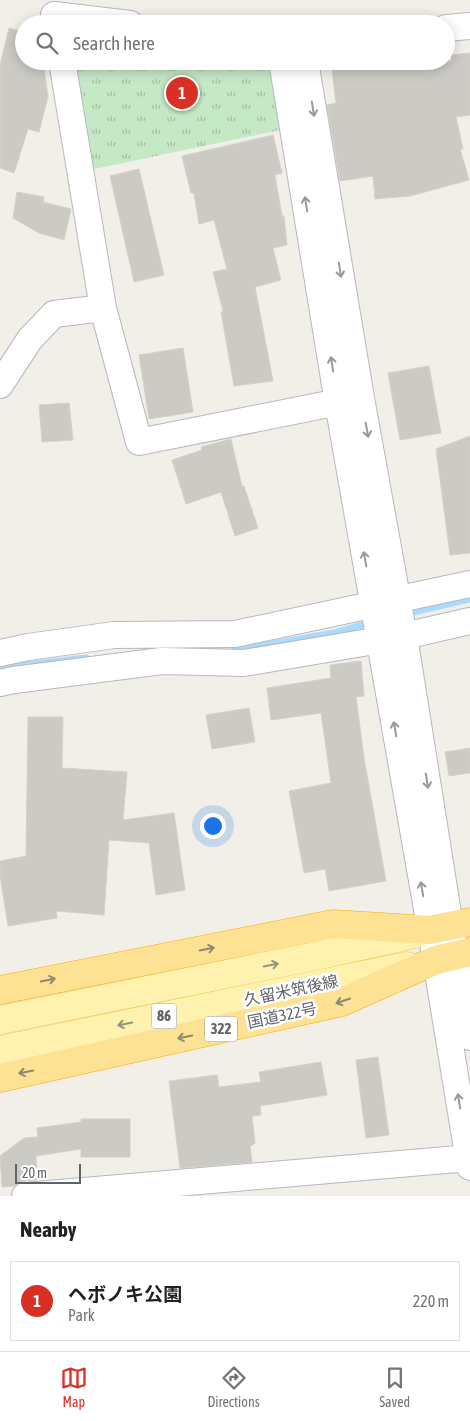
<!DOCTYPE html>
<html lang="en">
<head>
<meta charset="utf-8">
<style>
	:root { --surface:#fff; --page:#f2f2f2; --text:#202124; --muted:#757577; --line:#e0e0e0; --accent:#d93025 }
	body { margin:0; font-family:"Asap Condensed","Noto Sans JP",sans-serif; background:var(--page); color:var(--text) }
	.scale { position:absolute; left:15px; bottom:12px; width:66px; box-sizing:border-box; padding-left:5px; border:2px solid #5f6368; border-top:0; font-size:14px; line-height:18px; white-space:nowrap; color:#5f6368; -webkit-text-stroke:4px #fff; paint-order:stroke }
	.you { position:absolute; left:212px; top:825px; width:18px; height:18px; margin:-12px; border:4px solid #fff; border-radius:50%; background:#1a73e8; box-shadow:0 0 0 8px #1a73e833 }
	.badge { display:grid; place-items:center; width:32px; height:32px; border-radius:50%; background:var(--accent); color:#fff; font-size:16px; font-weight:700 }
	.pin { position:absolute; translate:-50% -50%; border:2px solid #fff; box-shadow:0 1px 5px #0006 }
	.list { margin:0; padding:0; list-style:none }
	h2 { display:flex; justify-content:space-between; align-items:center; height:65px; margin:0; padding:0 20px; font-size:21px }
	h2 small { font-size:16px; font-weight:400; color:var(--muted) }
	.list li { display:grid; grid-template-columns:32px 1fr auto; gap:15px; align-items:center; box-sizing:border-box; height:80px; margin:0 10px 10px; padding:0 10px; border:1px solid var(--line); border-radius:0px }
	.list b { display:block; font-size:19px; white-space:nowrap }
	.list p { margin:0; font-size:16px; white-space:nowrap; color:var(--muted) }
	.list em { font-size:16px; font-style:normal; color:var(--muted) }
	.icon { flex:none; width:28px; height:28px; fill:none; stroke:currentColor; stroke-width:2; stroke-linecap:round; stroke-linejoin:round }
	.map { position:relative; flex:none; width:470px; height:1196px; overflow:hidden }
	.search { position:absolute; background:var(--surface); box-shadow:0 2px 12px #0003; left:15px; right:15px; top:15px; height:55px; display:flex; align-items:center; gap:12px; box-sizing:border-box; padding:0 18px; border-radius:28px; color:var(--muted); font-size:19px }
	.sheet { height:155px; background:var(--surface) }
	nav { display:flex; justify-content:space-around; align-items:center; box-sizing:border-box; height:70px; border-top:1px solid var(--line); background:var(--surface); font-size:14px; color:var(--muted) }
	nav a { display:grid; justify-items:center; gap:2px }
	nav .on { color:var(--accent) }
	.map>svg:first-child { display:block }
	.grass { fill:url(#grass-tufts) }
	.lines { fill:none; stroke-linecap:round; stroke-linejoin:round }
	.stream { stroke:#aadaff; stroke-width:7 }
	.building { fill:#cccac5; stroke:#d6d1c6 }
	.minor-casing { stroke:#b5b8bc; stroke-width:28 }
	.major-casing { stroke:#f2c960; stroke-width:29 }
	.highway-casing { stroke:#f9ab00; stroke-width:29 }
	.minor { stroke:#fff; stroke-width:26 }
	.major { stroke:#fff2af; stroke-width:28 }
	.highway { stroke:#fde293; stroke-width:28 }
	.oneway { stroke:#979a9d }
	.oneway2 { stroke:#8e8975 }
	.oneway3 { stroke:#979581 }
	.labels { text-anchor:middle; stroke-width:5; stroke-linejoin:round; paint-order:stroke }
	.shield { fill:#fff; stroke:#8f9295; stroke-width:1 }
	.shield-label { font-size:15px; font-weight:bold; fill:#5f6368 }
	.street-label { font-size:16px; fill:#5f6368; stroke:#fff }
</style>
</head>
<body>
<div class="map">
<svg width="470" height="1196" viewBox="0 0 470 1196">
	<defs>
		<pattern id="grass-tufts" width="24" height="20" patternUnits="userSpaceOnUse" patternTransform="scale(1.25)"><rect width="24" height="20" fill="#c5e8c5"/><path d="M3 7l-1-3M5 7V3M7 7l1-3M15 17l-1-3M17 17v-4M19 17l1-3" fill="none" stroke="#a3c0a4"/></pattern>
	</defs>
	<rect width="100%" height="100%" fill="#f1efe8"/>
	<path class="grass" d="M 62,61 L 294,61 L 299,126 L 80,172 Z"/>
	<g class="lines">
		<path class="stream" d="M 404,614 L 470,599
			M 234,651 L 334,633 L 372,622
			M 0,669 L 25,665 L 86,658"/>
	</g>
	<path class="building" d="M 9,28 L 24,32 L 24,61 L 43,61 L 48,97 L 39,132 L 28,129 L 14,173 L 0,168 L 0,65 Z
		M 470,53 L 470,115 L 456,117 L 463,149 L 460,149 L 469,180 L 410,196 L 375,199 L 373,176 L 340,181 L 327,105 L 336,103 L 331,61 L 452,61 L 451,55 Z
		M 273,135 L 282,173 L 275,175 L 282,216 L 284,216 L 287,245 L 273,248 L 281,280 L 255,287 L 273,381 L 234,386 L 221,312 L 223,311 L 213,272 L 227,269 L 214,220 L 199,224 L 194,193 L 191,193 L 182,156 Z
		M 139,169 L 164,275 L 134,282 L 110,176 Z
		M 17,192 L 44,197 L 43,202 L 71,209 L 64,240 L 39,233 L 13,218 Z
		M 183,348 L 193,412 L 149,419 L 139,355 Z
		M 429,366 L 441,433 L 400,440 L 388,373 Z
		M 69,403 L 73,440 L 42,442 L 39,405 Z
		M 470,436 L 470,553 L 450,555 L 436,449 Z
		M 231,439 L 242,486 L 244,486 L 258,528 L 235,536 L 221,492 L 186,504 L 172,460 L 202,450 L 201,447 Z
		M 361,661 L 364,696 L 356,697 L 364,758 L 386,881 L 329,891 L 325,869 L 304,873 L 289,791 L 331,783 L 321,713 L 271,720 L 267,688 L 331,678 L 330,665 Z
		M 249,708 L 255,742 L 212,749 L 206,715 Z
		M 28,717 L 63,717 L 62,768 L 127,772 L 123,820 L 174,813 L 185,890 L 156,895 L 149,843 L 109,840 L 104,915 L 56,911 L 57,918 L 8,926 L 0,875 L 0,861 L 26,856 Z
		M 470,748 L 470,773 L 449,776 L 445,752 Z
		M 378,1057 L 389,1135 L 366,1138 L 356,1060 Z
		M 321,1062 L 327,1095 L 260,1106 L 261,1115 L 252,1116 L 255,1143 L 250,1147 L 252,1162 L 180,1168 L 169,1081 L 217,1075 L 219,1087 L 261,1082 L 259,1072 Z
		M 81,1119 L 130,1119 L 130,1157 L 81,1157 L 81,1149 L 36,1156 L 37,1180 L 23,1181 L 14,1186 L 2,1187 L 0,1156 L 24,1138 L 38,1137 L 37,1128 L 81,1122 Z"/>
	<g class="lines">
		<defs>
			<path id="minor" d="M 54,15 L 130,24
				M 446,28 L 470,26
				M 62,61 L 103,308 L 139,442 L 354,399
				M 282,61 L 338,403 L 436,960 L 470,1167
				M 305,61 L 361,398 L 404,636 L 450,926 L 456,955 L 470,1037
				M 0,385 L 30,339 L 54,314 L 103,308
				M 0,653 L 28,647 L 114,635 L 235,634 L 470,584
				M 0,683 L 14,680 L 162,661 L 244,663 L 404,636 L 470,621
				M 25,1196 L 470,1158"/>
			<path id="major" d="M 0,1020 L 315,956 L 419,933
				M 0,1050 L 407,966"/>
			<path id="highway" d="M 0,990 L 333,924 L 429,930 L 470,922
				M 0,1078 L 342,1002 L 436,960 L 470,952"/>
		</defs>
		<use href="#minor" class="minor-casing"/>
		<use href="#major" class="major-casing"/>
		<use href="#highway" class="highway-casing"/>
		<use href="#minor" class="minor"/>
		<use href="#major" class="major"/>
		<use href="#highway" class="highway"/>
	</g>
	<defs><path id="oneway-shaft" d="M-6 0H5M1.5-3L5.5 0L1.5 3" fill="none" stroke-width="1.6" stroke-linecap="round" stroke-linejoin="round" transform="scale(1.25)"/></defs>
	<g class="oneway">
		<use href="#oneway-shaft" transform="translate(313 109) rotate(81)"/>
		<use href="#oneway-shaft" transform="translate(306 204) rotate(-99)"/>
		<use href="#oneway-shaft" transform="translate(340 270) rotate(81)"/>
		<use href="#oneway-shaft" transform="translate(332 364) rotate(-99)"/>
		<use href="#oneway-shaft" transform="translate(367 430) rotate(80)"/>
		<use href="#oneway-shaft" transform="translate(365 559) rotate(-100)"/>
		<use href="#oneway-shaft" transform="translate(395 729) rotate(-100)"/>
		<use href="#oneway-shaft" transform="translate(427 781) rotate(81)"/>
		<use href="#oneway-shaft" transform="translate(422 889) rotate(-100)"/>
		<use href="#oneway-shaft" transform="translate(459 1101) rotate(-99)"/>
	</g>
	<g class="oneway2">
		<use href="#oneway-shaft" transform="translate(207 949) rotate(-11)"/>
		<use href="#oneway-shaft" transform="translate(48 980) rotate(-11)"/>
		<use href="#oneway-shaft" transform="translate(343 1001) rotate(161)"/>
		<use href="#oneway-shaft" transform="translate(185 1037) rotate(168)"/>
		<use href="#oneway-shaft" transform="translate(26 1072) rotate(168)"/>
	</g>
	<g class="oneway3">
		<use href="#oneway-shaft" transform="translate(271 965) rotate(-11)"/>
		<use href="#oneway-shaft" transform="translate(125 1024) rotate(168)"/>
	</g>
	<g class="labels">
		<g class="shield">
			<rect x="151.5" y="1003.5" width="25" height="25" rx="4"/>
			<rect x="205" y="1016.5" width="32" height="25" rx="4"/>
		</g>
		<g class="shield-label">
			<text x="164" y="1021">86</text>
			<text x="221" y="1034">322</text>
		</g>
		<g class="street-label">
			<text transform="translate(291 990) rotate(-12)" y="6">久留米筑後線</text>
			<text transform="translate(282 1015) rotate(-12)" y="6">国道322号</text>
		</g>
	</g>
</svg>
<div class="scale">20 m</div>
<div class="you"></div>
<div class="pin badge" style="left:182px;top:93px">1</div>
<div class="search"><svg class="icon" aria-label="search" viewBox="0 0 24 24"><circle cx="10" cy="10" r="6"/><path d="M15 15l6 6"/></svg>Search here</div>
</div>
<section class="sheet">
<h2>Nearby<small></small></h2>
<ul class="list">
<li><span class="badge">1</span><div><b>ヘボノキ公園</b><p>Park</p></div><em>220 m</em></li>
</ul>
</section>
<nav>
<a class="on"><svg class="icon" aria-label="map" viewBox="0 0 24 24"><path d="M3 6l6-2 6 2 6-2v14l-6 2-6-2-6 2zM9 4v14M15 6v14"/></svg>Map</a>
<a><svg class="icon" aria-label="directions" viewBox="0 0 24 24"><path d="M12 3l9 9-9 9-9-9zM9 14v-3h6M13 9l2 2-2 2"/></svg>Directions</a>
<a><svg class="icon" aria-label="saved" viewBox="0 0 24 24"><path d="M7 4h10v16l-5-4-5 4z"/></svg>Saved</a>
</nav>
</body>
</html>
